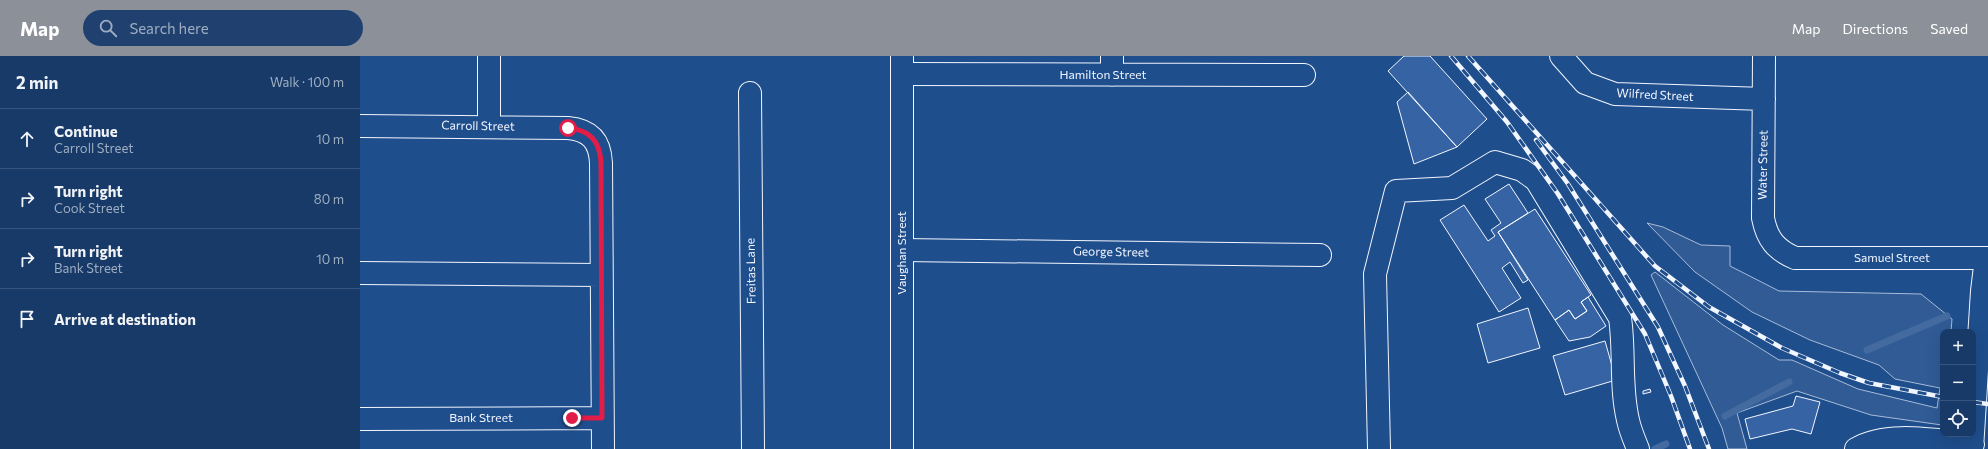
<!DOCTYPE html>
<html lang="en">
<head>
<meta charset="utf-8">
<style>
	:root { --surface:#173a69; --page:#20416f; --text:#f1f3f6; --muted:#9eadc0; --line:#36547d; --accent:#8c9099 }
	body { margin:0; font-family:Commissioner,sans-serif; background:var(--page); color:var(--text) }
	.controls { position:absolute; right:12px; bottom:12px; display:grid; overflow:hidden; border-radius:8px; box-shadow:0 4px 16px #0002 }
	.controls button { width:36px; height:36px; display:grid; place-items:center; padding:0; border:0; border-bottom:1px solid var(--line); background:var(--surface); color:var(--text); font:20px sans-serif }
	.stop { position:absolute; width:12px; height:12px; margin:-9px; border:3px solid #e11d48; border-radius:50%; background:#fff }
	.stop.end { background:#e11d48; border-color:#fff; box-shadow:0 1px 4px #0008 }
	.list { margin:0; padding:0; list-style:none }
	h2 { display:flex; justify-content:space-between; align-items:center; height:52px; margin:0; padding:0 16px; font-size:17px }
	h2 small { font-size:13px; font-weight:400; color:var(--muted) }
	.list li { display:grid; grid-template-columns:26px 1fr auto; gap:12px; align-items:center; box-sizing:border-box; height:60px; padding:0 16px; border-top:1px solid var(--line) }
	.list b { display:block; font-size:15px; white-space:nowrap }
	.list p { margin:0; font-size:13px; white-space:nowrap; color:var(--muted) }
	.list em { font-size:13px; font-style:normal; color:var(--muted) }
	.icon { flex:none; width:22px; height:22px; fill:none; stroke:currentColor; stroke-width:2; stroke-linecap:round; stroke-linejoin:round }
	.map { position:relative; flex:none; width:1628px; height:393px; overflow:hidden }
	header { display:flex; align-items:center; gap:24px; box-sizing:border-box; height:56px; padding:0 20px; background:var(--accent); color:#fff }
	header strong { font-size:19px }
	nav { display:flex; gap:22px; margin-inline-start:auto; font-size:14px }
	.search { width:280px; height:36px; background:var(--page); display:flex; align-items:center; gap:10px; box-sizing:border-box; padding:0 14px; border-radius:22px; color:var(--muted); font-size:15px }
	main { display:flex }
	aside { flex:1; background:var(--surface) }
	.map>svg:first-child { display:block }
	.built { fill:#305b95; stroke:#a8bbd7 }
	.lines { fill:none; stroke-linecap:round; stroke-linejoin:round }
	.stream { stroke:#446ba0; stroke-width:7 }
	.building { fill:#3563a3; stroke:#f2f6ff }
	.minor-casing { stroke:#f2f6ff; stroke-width:24 }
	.major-casing { stroke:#f2f6ff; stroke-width:24 }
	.minor { stroke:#1f4e8c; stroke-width:22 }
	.major { stroke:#1f4e8c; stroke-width:22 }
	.rail-casing { stroke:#f2f6ff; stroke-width:4.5 }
	.rail { stroke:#1f4e8c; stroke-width:3; stroke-dasharray:9; stroke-linecap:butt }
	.route { stroke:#e11d48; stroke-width:5 }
	.labels { text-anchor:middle; stroke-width:3; stroke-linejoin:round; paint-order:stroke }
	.street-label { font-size:12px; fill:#f2f6ff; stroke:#1f4e8c }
</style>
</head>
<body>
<header>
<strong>Map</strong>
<div class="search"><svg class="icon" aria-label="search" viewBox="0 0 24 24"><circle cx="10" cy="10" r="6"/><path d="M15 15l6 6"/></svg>Search here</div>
<nav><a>Map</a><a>Directions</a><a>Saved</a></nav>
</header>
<main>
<aside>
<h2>2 min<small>Walk · 100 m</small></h2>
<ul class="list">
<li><svg class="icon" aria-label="ahead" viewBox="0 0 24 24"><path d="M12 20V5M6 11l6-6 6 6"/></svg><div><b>Continue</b><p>Carroll Street</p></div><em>10 m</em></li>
<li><svg class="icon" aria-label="right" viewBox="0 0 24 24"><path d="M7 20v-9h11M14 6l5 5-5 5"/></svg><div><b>Turn right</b><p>Cook Street</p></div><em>80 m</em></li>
<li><svg class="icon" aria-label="right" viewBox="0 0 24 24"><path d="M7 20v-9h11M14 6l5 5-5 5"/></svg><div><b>Turn right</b><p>Bank Street</p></div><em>10 m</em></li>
<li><svg class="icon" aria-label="arrive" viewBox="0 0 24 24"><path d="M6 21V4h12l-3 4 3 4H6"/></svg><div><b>Arrive at destination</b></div></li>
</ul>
</aside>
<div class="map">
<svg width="1628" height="393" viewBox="0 0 1628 393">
	<rect width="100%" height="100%" fill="#1f4e8c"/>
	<path class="built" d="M 1287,167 L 1303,171 L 1341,189 L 1370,190 L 1370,210 L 1419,235 L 1561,238 L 1592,263 L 1591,276 L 1583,276 L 1582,369 L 1511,359 L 1437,335 L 1377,357 L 1387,393 L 1368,393 L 1362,372 L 1291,219 L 1295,216 L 1363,269 L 1419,304 L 1432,304 L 1498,333 L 1577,352 L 1580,332 L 1535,323 L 1519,309 L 1450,284 L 1392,256 L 1335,216 Z"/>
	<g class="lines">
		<path class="stream" d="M 1507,294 L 1587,260
			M 1365,360 L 1429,326
			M 1295,393 L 1306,388"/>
	</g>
	<path class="building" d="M 1044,0 L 1070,0 L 1127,63 L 1097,91 L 1028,15 Z
		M 1048,36 L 1097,91 L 1054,108 L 1037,46 Z
		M 1149,128 L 1168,157 L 1138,176 L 1168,224 L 1163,227 L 1150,206 L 1142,212 L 1161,242 L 1139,256 L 1080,164 L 1104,149 L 1128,185 L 1135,180 L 1131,174 L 1141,167 L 1125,143 Z
		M 1175,153 L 1231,239 L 1221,246 L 1227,255 L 1215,263 L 1209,254 L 1195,264 L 1138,176 Z
		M 1228,241 L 1246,270 L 1230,281 L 1209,285 L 1195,264 L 1209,254 L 1215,263 L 1227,255 L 1221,246 Z
		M 1168,252 L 1180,292 L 1128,307 L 1117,268 Z
		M 1245,285 L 1256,324 L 1205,339 L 1193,300 Z
		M 1290,333 L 1291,336 L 1283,338 L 1283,335 Z
		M 1436,340 L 1460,346 L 1451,378 L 1432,373 L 1390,383 L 1385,363 L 1433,350 Z"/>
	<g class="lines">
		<defs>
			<path id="minor" d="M 1201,0 L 1225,27 L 1255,38 L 1404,43
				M 1404,0 L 1403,162 C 1407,183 1416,194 1435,202 L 1628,202
				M 542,18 L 944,19
				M 752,19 L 752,0
				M 390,37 L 393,393
				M 0,70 L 208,72 C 230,74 240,85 241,107 L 243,393
				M 129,70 L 129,0
				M 542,194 L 960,199
				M 0,217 L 241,219
				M 0,363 L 242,362
				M 1019,393 L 1015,218 L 1036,135 L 1092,132 L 1135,106 L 1162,114 L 1176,124 L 1260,262 C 1265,295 1260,331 1268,364 C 1270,374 1274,383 1278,393
				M 1496,393 C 1527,374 1578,385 1613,388
				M 1612,393 L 1622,235 L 1626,202"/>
			<path id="major" d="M 542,0 L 542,393"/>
		</defs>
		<use href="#minor" class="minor-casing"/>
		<use href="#major" class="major-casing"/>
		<use href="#minor" class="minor"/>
		<use href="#major" class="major"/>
		<defs>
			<path id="rail" d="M 1091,0 L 1147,66 L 1198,138 L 1285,278 L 1311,340 L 1330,393
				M 1108,0 L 1295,210 L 1349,251 L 1422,292 L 1480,317 L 1509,327 L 1583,341
				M 1176,84 L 1208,128 L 1298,271 L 1325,330 L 1349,393
				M 1613,346 L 1628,348"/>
		</defs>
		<use href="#rail" class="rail-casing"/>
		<use href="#rail" class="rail"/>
	</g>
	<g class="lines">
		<path class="route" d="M 208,72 C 230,74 240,85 241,107 L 242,362 L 212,362"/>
	</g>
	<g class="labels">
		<g class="street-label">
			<text x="743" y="23">Hamilton Street</text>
			<text transform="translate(1295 39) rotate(3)" y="4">Wilfred Street</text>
			<text transform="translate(118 70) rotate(1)" y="4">Carroll Street</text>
			<text transform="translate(1403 109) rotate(-89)" y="4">Water Street</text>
			<text transform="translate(751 196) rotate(1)" y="4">George Street</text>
			<text transform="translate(542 197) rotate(-90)" y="4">Vaughan Street</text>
			<text x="1532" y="206">Samuel Street</text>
			<text transform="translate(391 215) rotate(-91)" y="4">Freitas Lane</text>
			<text x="121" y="366">Bank Street</text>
		</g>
	</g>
</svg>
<div class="controls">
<button>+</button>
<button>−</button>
<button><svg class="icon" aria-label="locate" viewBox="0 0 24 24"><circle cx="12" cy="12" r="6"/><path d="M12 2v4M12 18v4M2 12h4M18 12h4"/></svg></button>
</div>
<div class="stop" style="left:208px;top:72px"></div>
<div class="stop end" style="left:212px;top:362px"></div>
</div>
</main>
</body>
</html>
